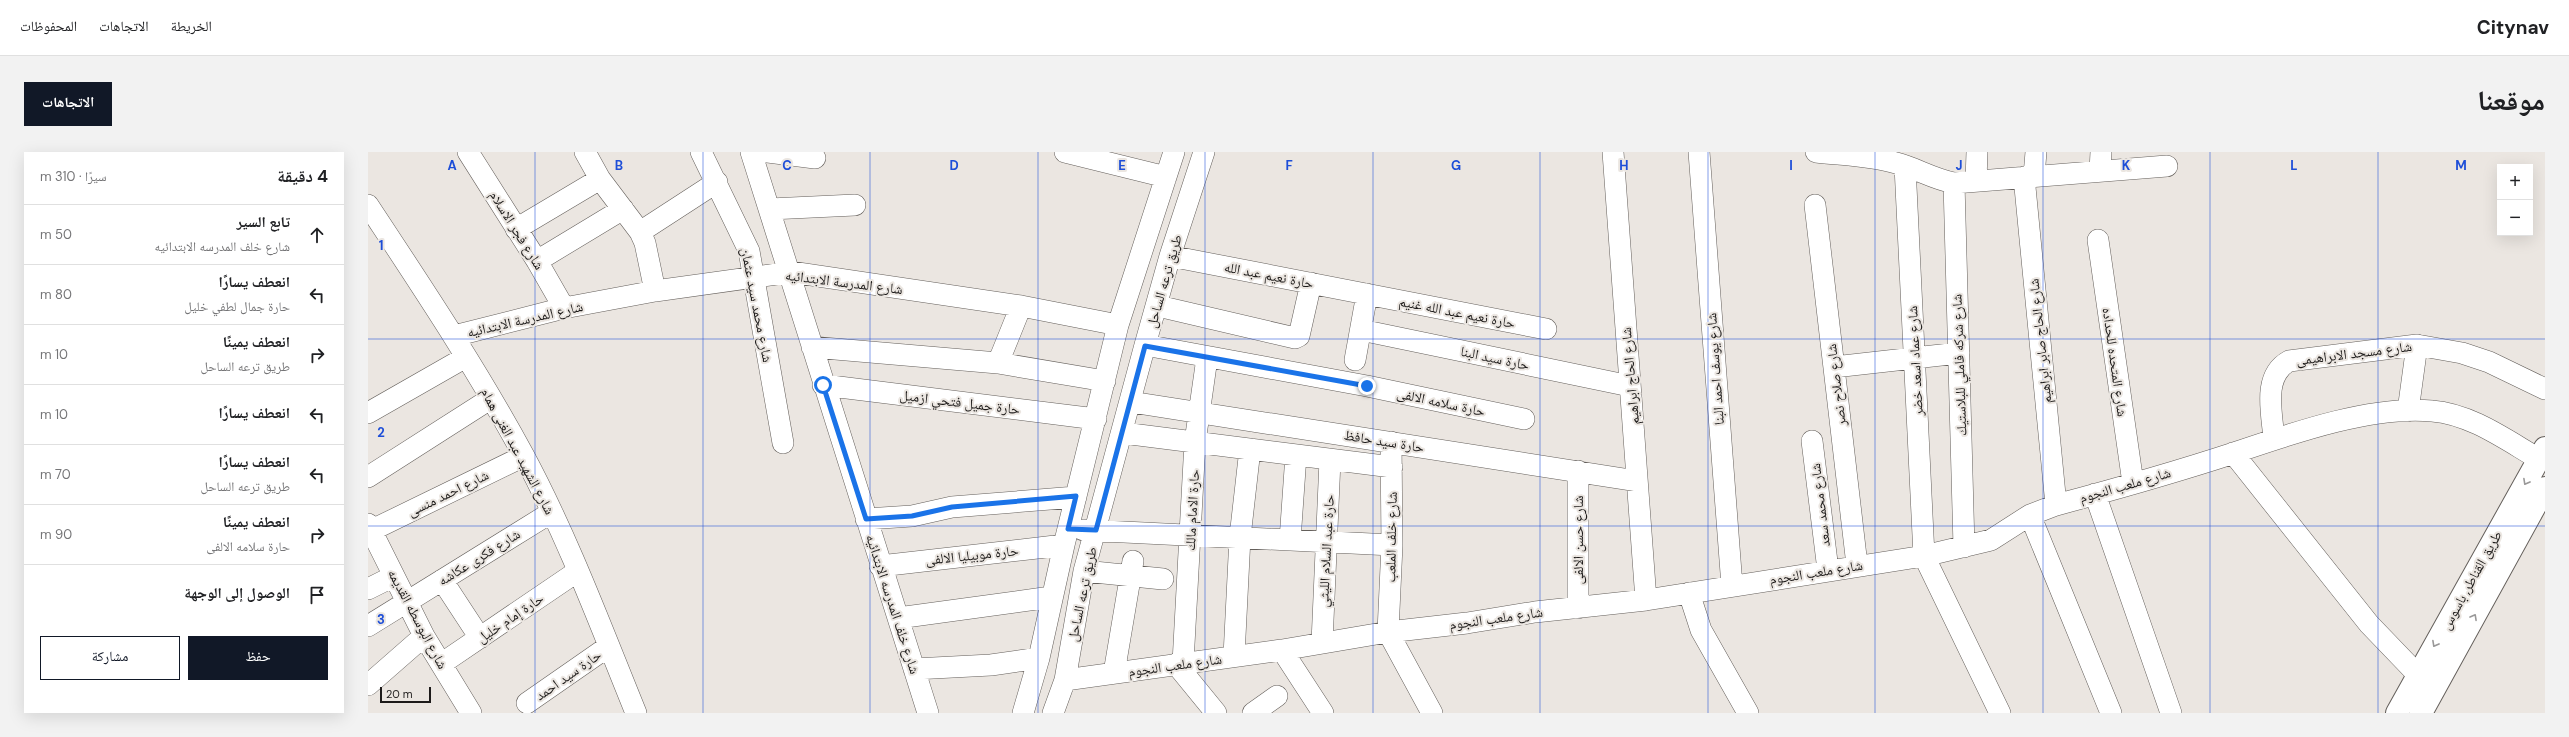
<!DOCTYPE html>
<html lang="ar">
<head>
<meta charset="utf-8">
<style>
	:root { --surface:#fff; --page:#f2f2f2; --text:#202124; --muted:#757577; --line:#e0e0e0; --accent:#111827 }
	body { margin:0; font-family:"DM Sans","Noto Naskh Arabic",sans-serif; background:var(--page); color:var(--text); direction:rtl }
	.controls { position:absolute; right:12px; top:12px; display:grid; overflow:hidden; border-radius:0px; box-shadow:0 4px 16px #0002 }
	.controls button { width:36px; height:36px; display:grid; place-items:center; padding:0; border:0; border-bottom:1px solid var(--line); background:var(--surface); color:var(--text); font:20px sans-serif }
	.scale { position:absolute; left:12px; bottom:10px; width:51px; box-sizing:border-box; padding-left:4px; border:2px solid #1d1b1a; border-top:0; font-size:11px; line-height:14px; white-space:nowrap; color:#1d1b1a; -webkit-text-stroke:3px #ebe6e1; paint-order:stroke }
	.stop { position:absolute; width:12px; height:12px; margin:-9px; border:3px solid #1a73e8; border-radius:50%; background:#fff }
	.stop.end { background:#1a73e8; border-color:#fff; box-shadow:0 1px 4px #0008 }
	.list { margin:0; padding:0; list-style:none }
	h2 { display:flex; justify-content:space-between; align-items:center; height:52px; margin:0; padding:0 16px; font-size:17px }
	h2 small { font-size:13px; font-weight:400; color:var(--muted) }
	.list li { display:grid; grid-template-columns:26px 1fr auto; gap:12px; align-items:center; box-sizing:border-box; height:60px; padding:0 16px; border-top:1px solid var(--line) }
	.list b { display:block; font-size:15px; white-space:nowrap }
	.list p { margin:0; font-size:13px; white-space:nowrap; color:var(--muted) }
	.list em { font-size:13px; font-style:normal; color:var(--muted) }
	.actions { display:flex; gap:8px; padding:12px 16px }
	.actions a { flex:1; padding:9px 0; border:1px solid var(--accent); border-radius:0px; text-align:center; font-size:14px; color:var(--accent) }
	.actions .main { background:var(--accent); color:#fff }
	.icon { flex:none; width:22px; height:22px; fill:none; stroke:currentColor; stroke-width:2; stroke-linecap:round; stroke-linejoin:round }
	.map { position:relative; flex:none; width:2177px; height:561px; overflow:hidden; direction:ltr; border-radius:0px }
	header { display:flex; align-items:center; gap:24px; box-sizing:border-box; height:56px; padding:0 20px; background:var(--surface); border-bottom:1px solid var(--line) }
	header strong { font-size:19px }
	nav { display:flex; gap:22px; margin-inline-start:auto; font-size:14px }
	.intro { display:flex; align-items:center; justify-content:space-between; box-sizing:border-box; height:96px; padding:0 24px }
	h1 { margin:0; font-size:28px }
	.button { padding:10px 18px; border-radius:0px; background:var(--accent); color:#fff; font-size:14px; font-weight:700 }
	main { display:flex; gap:24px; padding:0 24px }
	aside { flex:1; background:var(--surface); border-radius:0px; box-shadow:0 4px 16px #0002 }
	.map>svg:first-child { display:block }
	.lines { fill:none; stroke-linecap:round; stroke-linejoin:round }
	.minor-casing { stroke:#645f5b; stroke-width:22 }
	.secondary-casing { stroke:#645f5b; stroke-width:24 }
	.minor { stroke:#fff; stroke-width:21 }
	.secondary { stroke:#fff; stroke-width:22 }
	.oneway { stroke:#999898 }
	.route { stroke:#1a73e8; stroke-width:5 }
	.grid { fill:none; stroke:#1d4ed8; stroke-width:1; stroke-opacity:0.55 }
	.labels { text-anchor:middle; stroke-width:4; stroke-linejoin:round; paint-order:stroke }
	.street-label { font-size:14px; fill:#1d1b1a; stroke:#ebe6e1 }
	.grid-label { font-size:13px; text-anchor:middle; font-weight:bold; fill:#1d4ed8; stroke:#ebe6e1; stroke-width:4; stroke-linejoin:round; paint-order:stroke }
</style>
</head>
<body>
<header>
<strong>Citynav</strong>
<nav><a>الخريطة</a><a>الاتجاهات</a><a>المحفوظات</a></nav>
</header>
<div class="intro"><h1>موقعنا</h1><a class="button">الاتجاهات</a></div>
<main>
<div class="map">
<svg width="2177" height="561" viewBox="0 0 2177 561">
	<rect width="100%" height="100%" fill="#ebe6e1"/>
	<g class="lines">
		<defs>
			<path id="minor" d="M 100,0 L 169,109 L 196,156
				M 217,0 L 232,27 L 272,80 L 277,91 L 287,139
				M 333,0 L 381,99 L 415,291
				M 383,0 L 560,561
				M 400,0 L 447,6
				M 697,0 L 798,25
				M 1245,0 L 1278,448
				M 1331,0 L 1364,434
				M 1448,0 C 1475,3 1502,3 1528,11 C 1548,16 1565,27 1586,31 L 1799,14
				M 1537,14 L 1556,404 L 1632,561
				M 1732,19 L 1733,0
				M 1666,24 L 1668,0
				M 1656,25 L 1688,353
				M 1608,29 L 1609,0
				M 1586,31 L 1596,395
				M 0,53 C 54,135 109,217 156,304 C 200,386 233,475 268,561
				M 1447,53 L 1489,413
				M 402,57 L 487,53
				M 148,77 L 232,27
				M 272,80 L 349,30
				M 1730,88 L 1765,331
				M 802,104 L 1178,177
				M 169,109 L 255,57
				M 790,154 L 927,186 L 931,184 L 943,131
				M 993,178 L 1262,234
				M 86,184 L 196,156 L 287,139 L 423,120 L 653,154 L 750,173
				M 777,193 L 999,234 L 1156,267
				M 444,195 L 630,211 L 737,229
				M 987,208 L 999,142
				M 630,211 L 653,154
				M 1466,215 L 1591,201
				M 455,233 L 728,267
				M 763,250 L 1269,329
				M 2040,259 L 2049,193
				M 0,261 L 98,205
				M 755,281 L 1024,315
				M 1906,287 C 1904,261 1894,224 1921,209 L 2049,193 L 2094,201 L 2121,210 L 2177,237
				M 1444,289 L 1460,418
				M 1023,290 L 1024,393 L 1020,480 L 1064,561
				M 1865,301 L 2001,472 L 2050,523
				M 1210,319 L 1210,456
				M 0,325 L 122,247
				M 1727,342 L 1803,561
				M 1662,363 L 1743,561
				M 498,367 L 544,364 L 584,355 L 708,345
				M 0,372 L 56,484 L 103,561
				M 715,378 L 1024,393
				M 0,380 L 156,304
				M 922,388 L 928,303
				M 512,414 L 696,393
				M 716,419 L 795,427
				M 74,428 L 112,486
				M 0,437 L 26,424
				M 1321,441 L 1333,478 L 1380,561
				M 530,466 L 683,445
				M 0,474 L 184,360
				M 954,491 L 962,308
				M 914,498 L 955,561
				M 866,504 L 872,385 L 882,297
				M 815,511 L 827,290 L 839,206
				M 73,512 L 210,419
				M 808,512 L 848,561
				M 546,517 L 623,513 L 671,506
				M 746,521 L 765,409
				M 697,528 L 914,498 L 1020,480 L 1099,471 L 1167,460 L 1278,448 L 1556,404 L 1623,388 L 1662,363 L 1688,353 C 1748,337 1808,320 1866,301 C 1922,282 2004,253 2064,259 C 2103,262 2138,288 2171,307
				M 0,533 L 56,484
				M 159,551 L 241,494
				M 655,561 L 671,506 L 696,393 L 750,173 L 806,0
				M 685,561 L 697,528 L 716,419 L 777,193 L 802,104 L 836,0
				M 885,561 L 909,544"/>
			<path id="secondary" d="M 2029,561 L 2177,296
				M 2053,561 L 2177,336"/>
		</defs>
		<use href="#minor" class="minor-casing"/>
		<use href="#secondary" class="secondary-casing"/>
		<use href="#minor" class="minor"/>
		<use href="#secondary" class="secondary"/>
	</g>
	<defs><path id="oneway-chevron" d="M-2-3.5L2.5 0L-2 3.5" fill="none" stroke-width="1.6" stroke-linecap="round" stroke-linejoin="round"/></defs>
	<g class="oneway">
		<use href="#oneway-chevron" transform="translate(2158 330) rotate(119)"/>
		<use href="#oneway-chevron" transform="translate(2106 465) rotate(-61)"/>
		<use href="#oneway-chevron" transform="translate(2067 492) rotate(119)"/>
	</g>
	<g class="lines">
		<path class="route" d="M 455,233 L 498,367 L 544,364 L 584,355 L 708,344 L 700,377 L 728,378 L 777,194 L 999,234"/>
	</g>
	<path class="grid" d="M 167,0 L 167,561M 335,0 L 335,561M 502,0 L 502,561M 670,0 L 670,561M 837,0 L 837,561M 1005,0 L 1005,561M 1172,0 L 1172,561M 1340,0 L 1340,561M 1507,0 L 1507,561M 1675,0 L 1675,561M 1842,0 L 1842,561M 2010,0 L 2010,561M 0,187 L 2177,187M 0,374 L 2177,374"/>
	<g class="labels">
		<g class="street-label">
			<text transform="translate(149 78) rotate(58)" y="5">شارع فجر الاسلام</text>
			<text transform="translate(901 123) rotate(11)" y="5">حارة نعيم عبد الله</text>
			<text transform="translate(796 129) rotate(-74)" y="5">طريق ترعه الساحل</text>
			<text transform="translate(476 130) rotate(7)" y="5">شارع المدرسة الابتدائيه</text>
			<text transform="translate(389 153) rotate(79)" y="5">شارع محمد سيد عثمان</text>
			<text transform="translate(1089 160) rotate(11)" y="5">حارة نعيم عبد الله غنيم</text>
			<text transform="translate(157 167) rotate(-13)" y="5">شارع المدرسة الابتدائيه</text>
			<text transform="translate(1672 189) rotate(-96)" y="5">شارع الحاج صابر ابراهيم</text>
			<text transform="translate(1986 201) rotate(-7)" y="5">شارع مسجد الابراهيمى</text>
			<text transform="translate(1127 206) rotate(12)" y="5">حارة سيد البنا</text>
			<text transform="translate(1547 209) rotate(-93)" y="5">شارع عماد اسعد خضر</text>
			<text transform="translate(1747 210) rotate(82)" y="5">شارع المتحده للحداده</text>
			<text transform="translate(1591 213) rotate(-92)" y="5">شارع شركه فاملي للبلاستيك</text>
			<text transform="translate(1347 217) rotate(-94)" y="5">شارع يوسف احمد البنا</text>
			<text transform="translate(1262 224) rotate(-95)" y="5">شارع الحاج ابراهيم</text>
			<text transform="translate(1468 233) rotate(-97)" y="5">شارع صلاح نصر</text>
			<text transform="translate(592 250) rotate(7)" y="5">حارة جميل فتحي ازميل</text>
			<text transform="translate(1073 250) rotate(12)" y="5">حارة سلامه الالفى</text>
			<text transform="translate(1016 289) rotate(9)" y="5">حارة سيد حافظ</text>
			<text transform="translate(150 299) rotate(62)" y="5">شارع الشهيد عبد الغنى همام</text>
			<text transform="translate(1757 333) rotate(-16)" y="5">شارع ملعب النجوم</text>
			<text transform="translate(80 341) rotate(-26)" y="5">شارع احمد منسى</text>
			<text transform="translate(1452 353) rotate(-97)" y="5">شارع محمد سعد</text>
			<text transform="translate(824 358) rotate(-87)" y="5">حارة الامام مالك</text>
			<text transform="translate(1023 385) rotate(-89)" y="5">شارع خلف الملعب</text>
			<text transform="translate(1210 388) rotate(-90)" y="5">شارع حسن الالفى</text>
			<text transform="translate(958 399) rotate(-87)" y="5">حارة عبد السلام الليثي</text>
			<text transform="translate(604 403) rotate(-6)" y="5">حارة موبيليا الالفى</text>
			<text transform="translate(111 405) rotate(-32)" y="5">شارع فكرى عكاشه</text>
			<text transform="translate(1448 420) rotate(-9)" y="5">شارع ملعب النجوم</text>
			<text transform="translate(2103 428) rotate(-61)" y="5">طريق القناطر, باسوس</text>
			<text transform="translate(714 442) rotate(-78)" y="5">طريق ترعه الساحل</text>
			<text transform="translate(525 452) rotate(72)" y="5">شارع خلف المدرسه الابتدائيه</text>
			<text transform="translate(142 466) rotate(-34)" y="5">حارة إمام خليل</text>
			<text transform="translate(1128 466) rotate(-8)" y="5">شارع ملعب النجوم</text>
			<text transform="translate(50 467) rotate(62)" y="5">شارع البوسطه القديمه</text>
			<text transform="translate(807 513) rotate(-8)" y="5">شارع ملعب النجوم</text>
			<text transform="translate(200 523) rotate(-35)" y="5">حارة سيد احمد</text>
		</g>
	</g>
	<g class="grid-label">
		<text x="84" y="18">A</text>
		<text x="251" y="18">B</text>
		<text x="419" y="18">C</text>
		<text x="586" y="18">D</text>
		<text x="754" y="18">E</text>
		<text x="921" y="18">F</text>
		<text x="1088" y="18">G</text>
		<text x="1256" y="18">H</text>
		<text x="1423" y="18">I</text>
		<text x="1591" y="18">J</text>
		<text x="1758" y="18">K</text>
		<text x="1926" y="18">L</text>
		<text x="2093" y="18">M</text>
		<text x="13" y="98">1</text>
		<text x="13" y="285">2</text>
		<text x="13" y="472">3</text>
	</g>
</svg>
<div class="controls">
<button>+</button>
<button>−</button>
</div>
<div class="scale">20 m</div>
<div class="stop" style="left:455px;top:233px"></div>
<div class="stop end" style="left:999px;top:234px"></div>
</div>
<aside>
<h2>4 دقيقة<small>سيرًا · 310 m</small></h2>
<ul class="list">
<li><svg class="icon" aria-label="ahead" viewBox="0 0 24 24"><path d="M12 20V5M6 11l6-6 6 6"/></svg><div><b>تابع السير</b><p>شارع خلف المدرسه الابتدائيه</p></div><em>50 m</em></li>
<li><svg class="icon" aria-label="left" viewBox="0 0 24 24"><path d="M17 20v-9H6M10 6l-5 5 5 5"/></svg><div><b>انعطف يسارًا</b><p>حارة جمال لطفي خليل</p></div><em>80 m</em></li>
<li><svg class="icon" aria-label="right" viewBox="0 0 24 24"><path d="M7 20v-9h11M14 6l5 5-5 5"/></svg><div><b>انعطف يمينًا</b><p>طريق ترعه الساحل</p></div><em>10 m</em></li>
<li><svg class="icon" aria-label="left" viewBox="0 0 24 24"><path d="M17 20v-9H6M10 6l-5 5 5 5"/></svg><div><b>انعطف يسارًا</b></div><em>10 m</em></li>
<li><svg class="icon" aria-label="left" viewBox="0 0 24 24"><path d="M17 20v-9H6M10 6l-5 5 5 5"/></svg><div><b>انعطف يسارًا</b><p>طريق ترعه الساحل</p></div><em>70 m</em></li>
<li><svg class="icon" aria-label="right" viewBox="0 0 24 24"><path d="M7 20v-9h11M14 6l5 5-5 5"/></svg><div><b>انعطف يمينًا</b><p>حارة سلامه الالفى</p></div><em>90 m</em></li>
<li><svg class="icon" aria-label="arrive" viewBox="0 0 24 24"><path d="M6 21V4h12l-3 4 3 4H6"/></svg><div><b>الوصول إلى الوجهة</b></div></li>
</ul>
<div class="actions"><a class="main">حفظ</a><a>مشاركة</a></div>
</aside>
</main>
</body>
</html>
